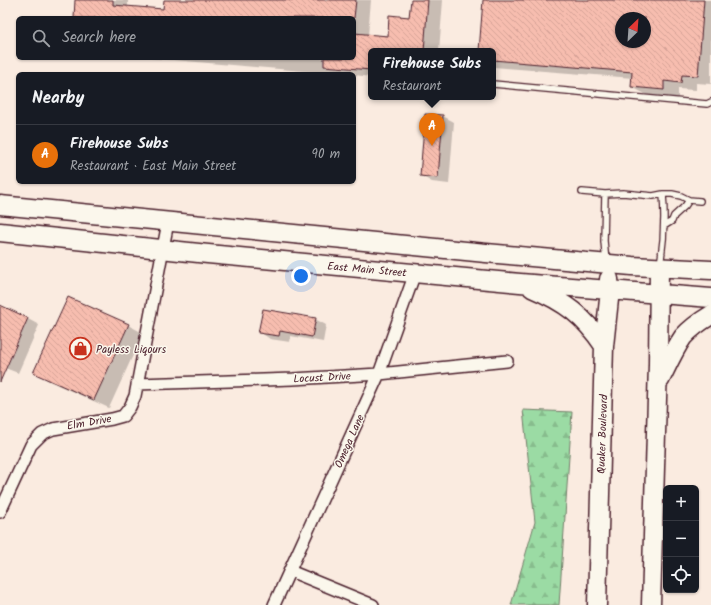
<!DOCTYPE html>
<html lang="en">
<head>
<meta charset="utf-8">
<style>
	:root { --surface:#171b24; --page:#20242c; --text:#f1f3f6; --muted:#9ea1a6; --line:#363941; --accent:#c8321e }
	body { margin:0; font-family:Kalam,sans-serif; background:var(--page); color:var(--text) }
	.controls { position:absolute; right:12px; bottom:12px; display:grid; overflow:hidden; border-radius:6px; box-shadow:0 1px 3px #0004 }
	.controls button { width:36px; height:36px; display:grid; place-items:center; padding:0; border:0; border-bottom:1px solid var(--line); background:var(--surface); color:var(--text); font:20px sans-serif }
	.compass { position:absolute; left:615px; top:12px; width:36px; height:36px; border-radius:50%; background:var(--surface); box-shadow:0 1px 3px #0004; rotate:25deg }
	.you { position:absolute; left:301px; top:276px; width:14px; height:14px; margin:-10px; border:3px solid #fff; border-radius:50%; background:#1a73e8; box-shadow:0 0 0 6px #1a73e833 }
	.badge { display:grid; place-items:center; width:26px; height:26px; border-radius:50%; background:var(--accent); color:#fff; font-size:13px; font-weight:700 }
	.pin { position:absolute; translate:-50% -33px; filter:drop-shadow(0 1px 2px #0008) }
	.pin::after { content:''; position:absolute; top:21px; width:14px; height:12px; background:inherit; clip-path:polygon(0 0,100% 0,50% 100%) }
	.popup { position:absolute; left:368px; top:48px; width:128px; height:52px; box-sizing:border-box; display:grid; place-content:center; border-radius:6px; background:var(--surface); filter:drop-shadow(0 1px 3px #0005); font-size:13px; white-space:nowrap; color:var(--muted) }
	.popup b { font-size:15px; color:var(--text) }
	.popup::after { content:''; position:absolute; left:50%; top:100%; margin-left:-8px; border:8px solid transparent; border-top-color:var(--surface) }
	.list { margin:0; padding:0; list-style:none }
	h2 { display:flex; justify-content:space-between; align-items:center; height:52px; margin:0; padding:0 16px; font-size:17px }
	h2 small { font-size:13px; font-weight:400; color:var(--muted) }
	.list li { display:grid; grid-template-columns:26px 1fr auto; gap:12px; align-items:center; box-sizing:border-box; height:60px; padding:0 16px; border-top:1px solid var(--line) }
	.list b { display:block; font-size:15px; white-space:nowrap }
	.list p { margin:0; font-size:13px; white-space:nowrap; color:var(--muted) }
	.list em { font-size:13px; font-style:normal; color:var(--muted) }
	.icon { flex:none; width:22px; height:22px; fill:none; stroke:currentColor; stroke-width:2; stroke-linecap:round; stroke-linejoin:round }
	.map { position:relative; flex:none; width:711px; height:605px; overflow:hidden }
	.search { position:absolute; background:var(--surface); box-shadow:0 1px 3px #0004; left:16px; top:16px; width:340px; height:44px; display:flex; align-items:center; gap:10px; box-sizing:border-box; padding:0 14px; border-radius:6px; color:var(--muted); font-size:15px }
	.panel { position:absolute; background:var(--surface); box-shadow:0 1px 3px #0004; left:16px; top:72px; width:340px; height:112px; border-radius:6px }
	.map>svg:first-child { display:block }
	.forest { fill:url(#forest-firs); stroke:#727d68 }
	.shadow { fill:#0003; fill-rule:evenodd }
	.building { fill:url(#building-back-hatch); stroke:#4a1f2b; fill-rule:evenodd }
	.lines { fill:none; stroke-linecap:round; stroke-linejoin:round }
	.service-casing { stroke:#4a1f2b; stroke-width:8 }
	.minor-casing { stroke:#4a1f2b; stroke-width:14 }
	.primary-casing { stroke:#4a1f2b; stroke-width:21 }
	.service { stroke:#fbf7ec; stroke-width:5.5 }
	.minor { stroke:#fbf7ec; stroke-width:11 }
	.primary { stroke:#fbf7ec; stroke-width:18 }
	.labels { text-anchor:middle; stroke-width:3; stroke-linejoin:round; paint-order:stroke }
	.street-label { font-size:11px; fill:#4a1f2b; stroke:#fbf7ec }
	.poi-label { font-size:11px; fill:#4a1f2b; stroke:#fbf7ec; text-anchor:start }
</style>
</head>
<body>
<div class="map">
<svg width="711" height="605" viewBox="0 0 711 605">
	<defs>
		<pattern id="forest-firs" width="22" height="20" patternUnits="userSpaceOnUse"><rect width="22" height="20" fill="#9bdba4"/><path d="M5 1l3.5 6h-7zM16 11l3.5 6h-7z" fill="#87bc8d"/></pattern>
		<pattern id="building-back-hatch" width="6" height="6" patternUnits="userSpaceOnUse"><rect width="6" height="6" fill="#f7bdaf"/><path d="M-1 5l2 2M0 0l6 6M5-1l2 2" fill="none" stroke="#d5a297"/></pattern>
	</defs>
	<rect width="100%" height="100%" fill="#faebe0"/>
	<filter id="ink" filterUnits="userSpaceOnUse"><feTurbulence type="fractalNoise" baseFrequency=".025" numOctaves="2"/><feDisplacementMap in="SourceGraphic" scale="8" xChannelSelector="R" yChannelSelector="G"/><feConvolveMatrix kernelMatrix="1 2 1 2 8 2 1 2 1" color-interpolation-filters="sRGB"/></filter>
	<g filter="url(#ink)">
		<path class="forest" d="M 523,410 L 572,412 L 559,605 L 511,605 L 535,522 Z"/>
		<path class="shadow" d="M 76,0 L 128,0 L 128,7 L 164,10 L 165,0 L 371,0 L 368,35 L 389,37 L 410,18 L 412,0 L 443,0 L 439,51 L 371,51 L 371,77 L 354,75 L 354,74 L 339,74 L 150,58 L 354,58 L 354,18 L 75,18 Z
			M 484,0 L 711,0 L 711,84 L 696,83 L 696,90 L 678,89 L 678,98 L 647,95 L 632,87 L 633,78 L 494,67 L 493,51 L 480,51 ZM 621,18 L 645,18 L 645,42 L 621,42 Z
			M 443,116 L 454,122 L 449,184 L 432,182 L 421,176 Z
			M 0,307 L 28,319 L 39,325 L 18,373 L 0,366 Z
			M 315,319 L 326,325 L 323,342 L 291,336 L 290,342 L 270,339 L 260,332 Z
			M 128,325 L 143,333 L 109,408 L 49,381 L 35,373 Z"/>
		<path class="building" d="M 75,0 L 113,0 L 113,5 L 163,9 L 164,0 L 356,0 L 354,18 L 74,18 Z
			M 411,0 L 428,0 L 424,51 L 371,51 L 371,70 L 324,66 L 324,58 L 354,58 L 354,33 L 388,36 L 389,15 L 409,17 Z
			M 483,0 L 704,0 L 698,76 L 682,75 L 681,83 L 664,81 L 664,90 L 631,87 L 632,72 L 493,60 L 493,51 L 479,51 ZM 621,18 L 645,18 L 645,42 L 621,42 Z
			M 425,114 L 443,115 L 438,178 L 420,176 Z
			M 68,297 L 129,324 L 94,400 L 33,373 Z
			M 0,305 L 28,318 L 0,382 Z
			M 263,309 L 316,318 L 312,337 L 280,331 L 279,336 L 258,333 Z"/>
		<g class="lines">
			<defs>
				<path id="service" d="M 493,84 L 707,104 L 711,102
					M 582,192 L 605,194 L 623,193 L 653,196 L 663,194 L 672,194 L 681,196 L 689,200 L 700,201
					M 605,194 L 604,241 L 606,262
					M 664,226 L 672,221 L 674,216 L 685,206 L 689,200
					M 660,265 C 664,241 665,218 663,194"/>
				<path id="minor" d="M 137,384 L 293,379 L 379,374 L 507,361
					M 0,512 L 31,445 L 42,434 L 53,429 L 112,419 L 123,416 L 130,407 L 135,396 L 168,222
					M 290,571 L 373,605
					M 274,605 L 379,374 L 415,273"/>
				<path id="primary" d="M 0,205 L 486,253 L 632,266 L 711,270
					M 0,232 L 208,254 L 520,283 L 711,298
					M 532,288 C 565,302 584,316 604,346
					M 660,380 C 667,366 674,350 683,337 C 691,328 701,321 711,315
					M 597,605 L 604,346 L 610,290 L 609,279
					M 651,605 L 658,364 L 659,268"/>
			</defs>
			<use href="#service" class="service-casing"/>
			<use href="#minor" class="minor-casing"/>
			<use href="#primary" class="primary-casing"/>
			<use href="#service" class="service"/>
			<use href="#minor" class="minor"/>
			<use href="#primary" class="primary"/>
		</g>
	</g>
	<defs>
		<symbol id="shop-ring" viewBox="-11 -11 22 22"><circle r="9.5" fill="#fbf7ec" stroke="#c8321e" stroke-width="1.5"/><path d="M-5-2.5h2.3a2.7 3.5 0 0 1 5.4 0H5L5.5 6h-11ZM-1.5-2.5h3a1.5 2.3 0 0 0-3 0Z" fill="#c8321e"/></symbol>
	</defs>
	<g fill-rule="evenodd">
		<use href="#shop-ring" x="68" y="336" width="25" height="25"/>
	</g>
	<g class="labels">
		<g class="street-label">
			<text transform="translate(367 269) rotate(5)" y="4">East Main Street</text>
			<text transform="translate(322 377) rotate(-3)" y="4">Locust Drive</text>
			<text transform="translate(89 422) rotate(-10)" y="4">Elm Drive</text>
			<text transform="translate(602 434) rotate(-88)" y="4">Quaker Boulevard</text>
			<text transform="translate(349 441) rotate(-66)" y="4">Omega Lane</text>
		</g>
		<g class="poi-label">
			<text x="96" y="353">Payless Liqours</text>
		</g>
	</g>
</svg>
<div class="controls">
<button>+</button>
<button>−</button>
<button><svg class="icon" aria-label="locate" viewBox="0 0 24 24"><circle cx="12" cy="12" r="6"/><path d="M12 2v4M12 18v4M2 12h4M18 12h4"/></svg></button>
</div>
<svg class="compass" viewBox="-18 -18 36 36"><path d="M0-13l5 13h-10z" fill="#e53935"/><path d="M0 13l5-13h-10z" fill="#9ea1a6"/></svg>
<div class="you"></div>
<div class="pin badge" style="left:432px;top:146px;background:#e8710a">A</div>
<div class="popup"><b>Firehouse Subs</b>Restaurant</div>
<div class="search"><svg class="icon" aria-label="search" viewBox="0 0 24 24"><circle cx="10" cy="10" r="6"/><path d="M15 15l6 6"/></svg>Search here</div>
<section class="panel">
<h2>Nearby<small></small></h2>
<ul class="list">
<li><span class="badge" style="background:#e8710a">A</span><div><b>Firehouse Subs</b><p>Restaurant · East Main Street</p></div><em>90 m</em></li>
</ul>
</section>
</div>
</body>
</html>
